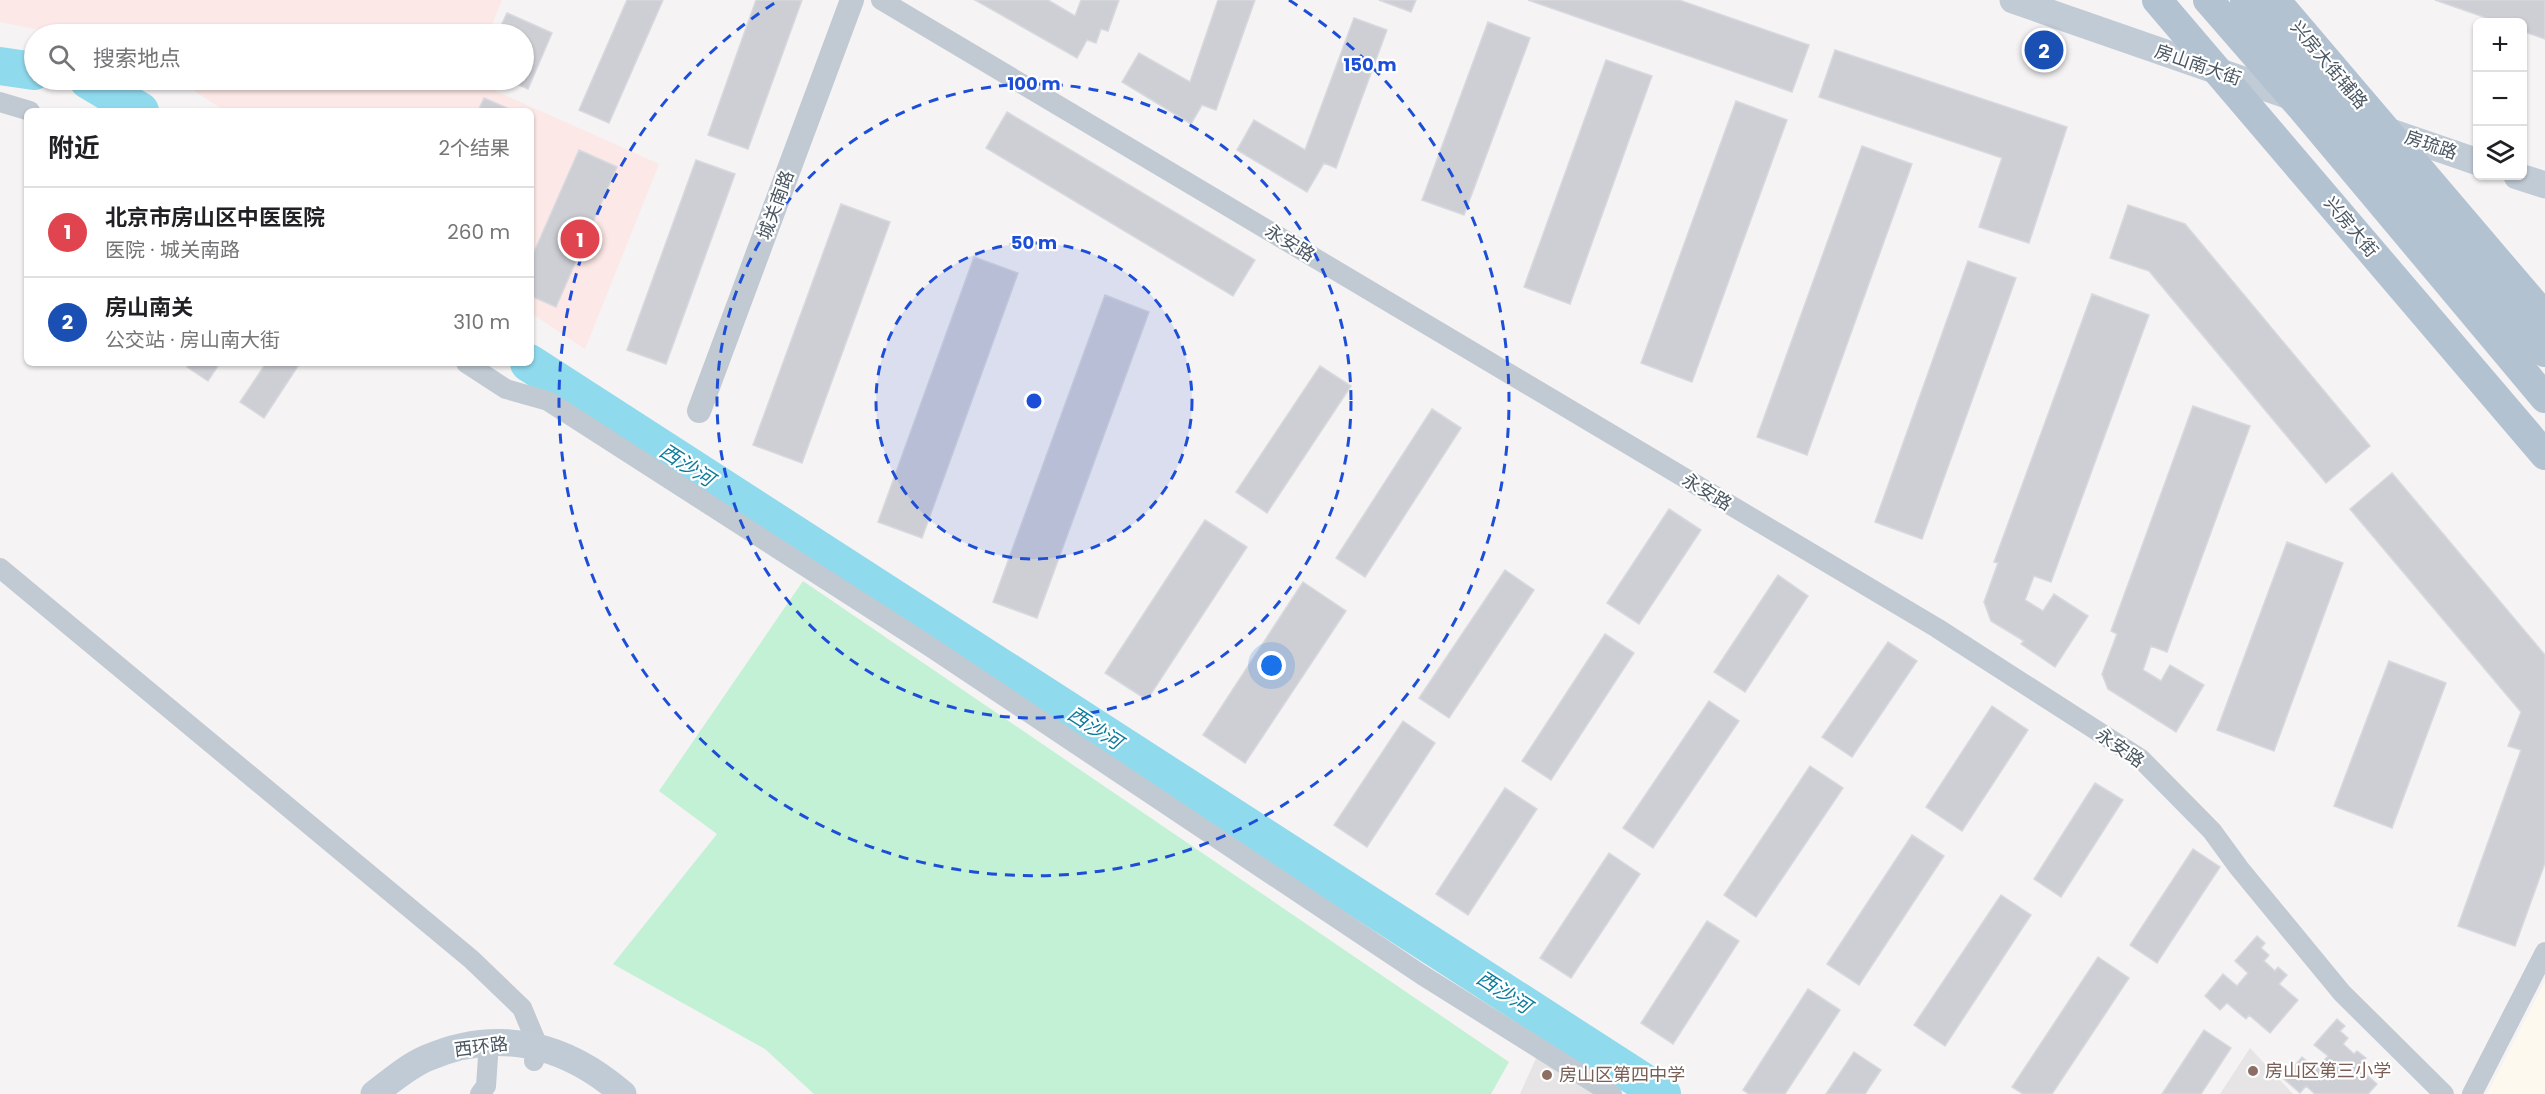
<!DOCTYPE html>
<html lang="zh">
<head>
<meta charset="utf-8">
<style>
	:root { --surface:#fff; --page:#f6f6f6; --text:#202124; --muted:#757577; --line:#e0e0e0; --accent:#1a73e8 }
	body { margin:0; font-family:Poppins,"Noto Sans SC",sans-serif; background:var(--page); color:var(--text) }
	.controls { position:absolute; right:18px; top:18px; display:grid; overflow:hidden; border-radius:9px; box-shadow:0 2px 4px #0004 }
	.controls button { width:54px; height:54px; display:grid; place-items:center; padding:0; border:0; border-bottom:2px solid var(--line); background:var(--surface); color:var(--text); font:30px sans-serif }
	.you { position:absolute; left:1272px; top:666px; width:21px; height:21px; margin:-15px; border:4px solid #fff; border-radius:50%; background:#1a73e8; box-shadow:0 0 0 9px #1a73e833 }
	.badge { display:grid; place-items:center; width:39px; height:39px; border-radius:50%; background:var(--accent); color:#fff; font-size:20px; font-weight:700 }
	.pin { position:absolute; translate:-50% -50%; border:3px solid #fff; box-shadow:0 2px 6px #0006 }
	.list { margin:0; padding:0; list-style:none }
	h2 { display:flex; justify-content:space-between; align-items:center; height:78px; margin:0; padding:0 24px; font-size:26px }
	h2 small { font-size:20px; font-weight:400; color:var(--muted) }
	.list li { display:grid; grid-template-columns:39px 1fr auto; gap:18px; align-items:center; box-sizing:border-box; height:90px; padding:0 24px; border-top:2px solid var(--line) }
	.list b { display:block; font-size:22px; white-space:nowrap }
	.list p { margin:0; font-size:20px; white-space:nowrap; color:var(--muted) }
	.list em { font-size:20px; font-style:normal; color:var(--muted) }
	.icon { flex:none; width:33px; height:33px; fill:none; stroke:currentColor; stroke-width:2; stroke-linecap:round; stroke-linejoin:round }
	.map { position:relative; flex:none; width:2545px; height:1094px; overflow:hidden }
	.search { position:absolute; background:var(--surface); box-shadow:0 2px 4px #0004; left:24px; top:24px; width:510px; height:66px; display:flex; align-items:center; gap:15px; box-sizing:border-box; padding:0 21px; border-radius:33px; color:var(--muted); font-size:22px }
	.panel { position:absolute; background:var(--surface); box-shadow:0 2px 4px #0004; left:24px; top:108px; width:510px; height:258px; border-radius:9px }
	.map>svg:first-child { display:block }
	.commercial { fill:#fdf9ef }
	.education { fill:#e6e4e5 }
	.medical { fill:#fce8e6 }
	.green { fill:#c3f1d5 }
	.lines { fill:none; stroke-linecap:round; stroke-linejoin:round }
	.river { stroke:#90daee; stroke-width:38 }
	.building { fill:#cdcfd5; stroke:#d7d9de; stroke-width:1.5 }
	.minor { stroke:#c1cad2; stroke-width:20 }
	.tertiary { stroke:#c1cad2; stroke-width:24 }
	.secondary { stroke:#c1cbd6; stroke-width:27 }
	.primary { stroke:#b3c2d1; stroke-width:30 }
	.primary-bridge { stroke:#b3c2d1; stroke-width:30 }
	.ring { fill:none; stroke:#1d4ed8; stroke-width:3; stroke-dasharray:10 8 }
	.education-dot { fill:#8d6e63; stroke:#fff; stroke-width:2 }
	.labels { text-anchor:middle; stroke-width:4.5; stroke-linejoin:round; paint-order:stroke }
	.street-label { font-size:18px; fill:#4a5661; stroke:#fff }
	.education-label { font-size:18px; fill:#785e54; stroke:#fff; text-anchor:start }
	.water-label { font-size:20px; font-style:italic; fill:#0c7c9b; stroke:#fff }
	.centre { fill:#1d4ed8; stroke:#fff; stroke-width:3 }
	.ring-label { font-size:18px; text-anchor:middle; font-weight:bold; fill:#1d4ed8; stroke:#fff; stroke-width:4.5; stroke-linejoin:round; paint-order:stroke }
</style>
</head>
<body>
<div class="map">
<svg width="2545" height="1094" viewBox="0 0 2545 1094">
	<rect width="100%" height="100%" fill="#f5f3f3"/>
	<path class="commercial" d="M 2545,981 L 2545,1094 L 2487,1094 Z"/>
	<path class="education" d="M 2250,1048 L 2293,1094 L 2220,1094 Z
		M 1537,1056 L 1594,1094 L 1520,1094 Z"/>
	<path class="medical" d="M 0,0 L 502,0 L 488,34 L 60,34 L 0,22 Z
		M 178,80 L 471,80 L 659,164 L 585,349 L 531,313 L 531,111 L 225,111 Z"/>
	<path class="green" d="M 803,581 L 1509,1062 L 1491,1094 L 814,1094 L 765,1049 L 613,964 L 717,834 L 659,791 Z"/>
	<g class="lines">
		<path class="river" d="M 0,66 L 34,71
			M 88,80 L 140,111
			M 529,363 L 1662,1094"/>
	</g>
	<path class="building" d="M 627,0 L 663,0 L 609,123 L 579,110 Z
		M 756,0 L 802,0 L 748,149 L 708,135 Z
		M 975,0 L 1048,0 L 1075,16 L 1081,0 L 1119,0 L 1108,31 L 1101,29 L 1096,43 L 1087,40 L 1077,58 Z
		M 1218,0 L 1255,0 L 1216,110 L 1202,105 L 1191,124 L 1122,82 L 1139,53 L 1190,82 Z
		M 1379,0 L 1416,0 L 1411,12 Z
		M 1528,0 L 1679,0 L 1809,45 L 1792,92 Z
		M 2435,0 L 2545,0 L 2545,39 L 2522,31 L 2522,22 L 2498,22 Z
		M 507,13 L 552,33 L 528,89 L 507,80 L 524,80 L 524,34 L 497,34 Z
		M 1354,18 L 1387,30 L 1336,168 L 1324,163 L 1307,192 L 1237,150 L 1254,120 L 1305,150 Z
		M 1488,22 L 1530,38 L 1464,215 L 1422,200 Z
		M 1835,50 L 2067,127 L 2029,243 L 1979,227 L 2002,158 L 1819,97 Z
		M 1606,60 L 1652,76 L 1570,304 L 1524,287 Z
		M 484,98 L 514,111 L 478,111 Z
		M 1736,101 L 1787,120 L 1692,382 L 1641,363 Z
		M 1007,112 L 1255,260 L 1233,296 L 986,148 Z
		M 1862,146 L 1912,164 L 1807,455 L 1757,437 Z
		M 579,150 L 617,167 L 556,307 L 531,296 L 531,259 Z
		M 696,160 L 735,174 L 666,364 L 627,350 Z
		M 841,204 L 890,222 L 802,463 L 753,445 Z
		M 2128,205 L 2185,224 L 2370,446 L 2326,483 L 2149,271 L 2110,258 Z
		M 974,257 L 1018,273 L 922,538 L 878,522 Z
		M 1968,261 L 2016,278 L 1922,539 L 1875,522 Z
		M 2092,294 L 2149,315 L 2051,582 L 2034,576 L 2025,600 L 2043,611 L 2054,594 L 2088,616 L 2055,667 L 2021,644 L 2024,641 L 1991,621 L 1984,602 L 1998,563 L 1994,562 Z
		M 1105,295 L 1149,312 L 1037,618 L 993,602 Z
		M 189,363 L 220,363 L 208,381 L 187,367 Z
		M 266,363 L 300,363 L 264,418 L 240,402 Z
		M 1320,366 L 1351,386 L 1267,513 L 1236,492 Z
		M 2193,406 L 2250,426 L 2167,652 L 2151,646 L 2143,670 L 2161,681 L 2170,665 L 2204,685 L 2176,732 L 2108,689 L 2102,674 L 2117,634 L 2111,631 Z
		M 1432,409 L 1461,428 L 1365,577 L 1336,558 Z
		M 2392,473 L 2545,655 L 2545,863 L 2515,946 L 2458,926 L 2521,750 L 2508,746 L 2521,712 L 2350,509 Z
		M 1669,509 L 1701,530 L 1639,624 L 1607,603 Z
		M 1205,520 L 1247,547 L 1147,700 L 1105,673 Z
		M 2287,542 L 2343,563 L 2274,751 L 2217,730 Z
		M 1505,570 L 1534,590 L 1449,718 L 1419,698 Z
		M 1778,575 L 1808,596 L 1745,692 L 1714,672 Z
		M 1303,582 L 1346,611 L 1245,763 L 1203,735 Z
		M 1605,634 L 1634,653 L 1551,780 L 1522,761 Z
		M 1888,642 L 1917,661 L 1852,757 L 1822,737 Z
		M 2389,661 L 2446,683 L 2392,828 L 2334,806 Z
		M 1709,701 L 1739,721 L 1653,848 L 1623,828 Z
		M 1992,706 L 2028,730 L 1962,831 L 1926,807 Z
		M 1403,721 L 1435,743 L 1367,847 L 1334,825 Z
		M 1810,766 L 1843,788 L 1756,917 L 1724,895 Z
		M 2095,783 L 2123,800 L 2061,897 L 2034,879 Z
		M 1505,788 L 1537,809 L 1468,915 L 1436,894 Z
		M 1912,835 L 1944,856 L 1859,985 L 1827,964 Z
		M 2193,849 L 2220,867 L 2157,963 L 2130,945 Z
		M 1609,853 L 1640,874 L 1571,978 L 1540,958 Z
		M 2001,895 L 2031,915 L 1945,1046 L 1914,1025 Z
		M 1707,921 L 1739,941 L 1673,1044 L 1641,1023 Z
		M 2257,936 L 2265,943 L 2261,948 L 2269,955 L 2264,961 L 2275,971 L 2278,967 L 2287,975 L 2279,984 L 2298,1000 L 2270,1033 L 2249,1015 L 2246,1019 L 2227,1003 L 2220,1010 L 2205,996 L 2223,974 L 2237,986 L 2248,973 L 2235,961 Z
		M 2098,957 L 2129,978 L 2052,1094 L 2023,1094 L 2012,1087 Z
		M 1808,989 L 1840,1010 L 1785,1094 L 1749,1094 L 1743,1090 Z
		M 2337,1019 L 2345,1026 L 2340,1031 L 2348,1038 L 2343,1044 L 2354,1054 L 2357,1051 L 2366,1058 L 2358,1067 L 2377,1084 L 2368,1094 L 2315,1094 L 2306,1086 L 2300,1093 L 2284,1079 L 2302,1057 L 2316,1069 L 2328,1056 L 2314,1045 Z
		M 2204,1030 L 2231,1048 L 2201,1094 L 2162,1094 Z
		M 1854,1052 L 1881,1070 L 1865,1094 L 1826,1094 Z"/>
	<g class="lines">
		<path class="minor" d="M 881,0 L 1937,628 L 2141,759 L 2212,831 L 2239,868 L 2342,993 L 2444,1094
			M 0,102 L 30,111
			M 466,363 L 506,389 L 548,401 L 929,646 L 1422,975 L 1612,1094
			M 0,568 L 471,959 L 522,1008 L 538,1046 L 534,1061
			M 480,1094 L 486,1086 L 488,1057
			M 2472,1094 L 2545,952"/>
		<path class="tertiary" d="M 699,411 L 852,0"/>
		<path class="secondary" d="M 2013,0 L 2298,99
			M 2379,128 L 2478,162
			M 2517,176 L 2545,185
			M 374,1094 C 391,1081 408,1066 427,1058 C 498,1027 566,1044 623,1094"/>
		<path class="primary" d="M 2157,0 L 2545,455
			M 2275,0 L 2545,317"/>
		<path class="primary-bridge" d="M 2208,0 L 2302,108 L 2545,398
			M 2245,0 L 2338,105 L 2545,352"/>
	</g>
	<circle cx="1034" cy="401" r="158" fill="#1d4ed8" fill-opacity=".12"/>
	<g class="ring">
		<circle cx="1034" cy="401" r="158"/>
		<circle cx="1034" cy="401" r="317"/>
		<path d="M1289 0A475 475 0 1 1 779 0"/>
	</g>
	<g class="education-dot">
		<circle cx="2253" cy="1071" r="6"/>
		<circle cx="1547" cy="1075" r="6"/>
	</g>
	<g class="labels">
		<g class="street-label">
			<text transform="translate(2198 65) rotate(19)" y="6">房山南大街</text>
			<text transform="translate(2329 65) rotate(50)" y="6">兴房大街辅路</text>
			<text transform="translate(2431 145) rotate(19)" y="6">房琉路</text>
			<text transform="translate(776 205) rotate(-70)" y="6">城关南路</text>
			<text transform="translate(2351 227) rotate(50)" y="6">兴房大街</text>
			<text transform="translate(1290 243) rotate(31)" y="6">永安路</text>
			<text transform="translate(1707 492) rotate(31)" y="6">永安路</text>
			<text transform="translate(2120 748) rotate(35)" y="6">永安路</text>
			<text transform="translate(481 1047) rotate(-7)" y="6">西环路</text>
		</g>
		<g class="education-label">
			<text x="2265" y="1077">房山区第三小学</text>
			<text x="1559" y="1081">房山区第四中学</text>
		</g>
		<g class="water-label">
			<text transform="translate(687 465) rotate(33)" y="7">西沙河</text>
			<text transform="translate(1095 728) rotate(33)" y="7">西沙河</text>
			<text transform="translate(1504 992) rotate(33)" y="7">西沙河</text>
		</g>
	</g>
	<circle cx="1034" cy="401" r="9" class="centre"/>
	<g class="ring-label">
		<text x="1370" y="71">150 m</text>
		<text x="1034" y="90">100 m</text>
		<text x="1034" y="249">50 m</text>
	</g>
</svg>
<div class="controls">
<button>+</button>
<button>−</button>
<button><svg class="icon" aria-label="layers" viewBox="0 0 24 24"><path d="M12 4l9 5-9 5-9-5zM3 14l9 5 9-5"/></svg></button>
</div>
<div class="you"></div>
<div class="pin badge" style="left:580px;top:239px;background:#e0444e">1</div>
<div class="pin badge" style="left:2044px;top:50px;background:#1a4fb4">2</div>
<div class="search"><svg class="icon" aria-label="search" viewBox="0 0 24 24"><circle cx="10" cy="10" r="6"/><path d="M15 15l6 6"/></svg>搜索地点</div>
<section class="panel">
<h2>附近<small>2个结果</small></h2>
<ul class="list">
<li><span class="badge" style="background:#e0444e">1</span><div><b>北京市房山区中医医院</b><p>医院 · 城关南路</p></div><em>260 m</em></li>
<li><span class="badge" style="background:#1a4fb4">2</span><div><b>房山南关</b><p>公交站 · 房山南大街</p></div><em>310 m</em></li>
</ul>
</section>
</div>
</body>
</html>
